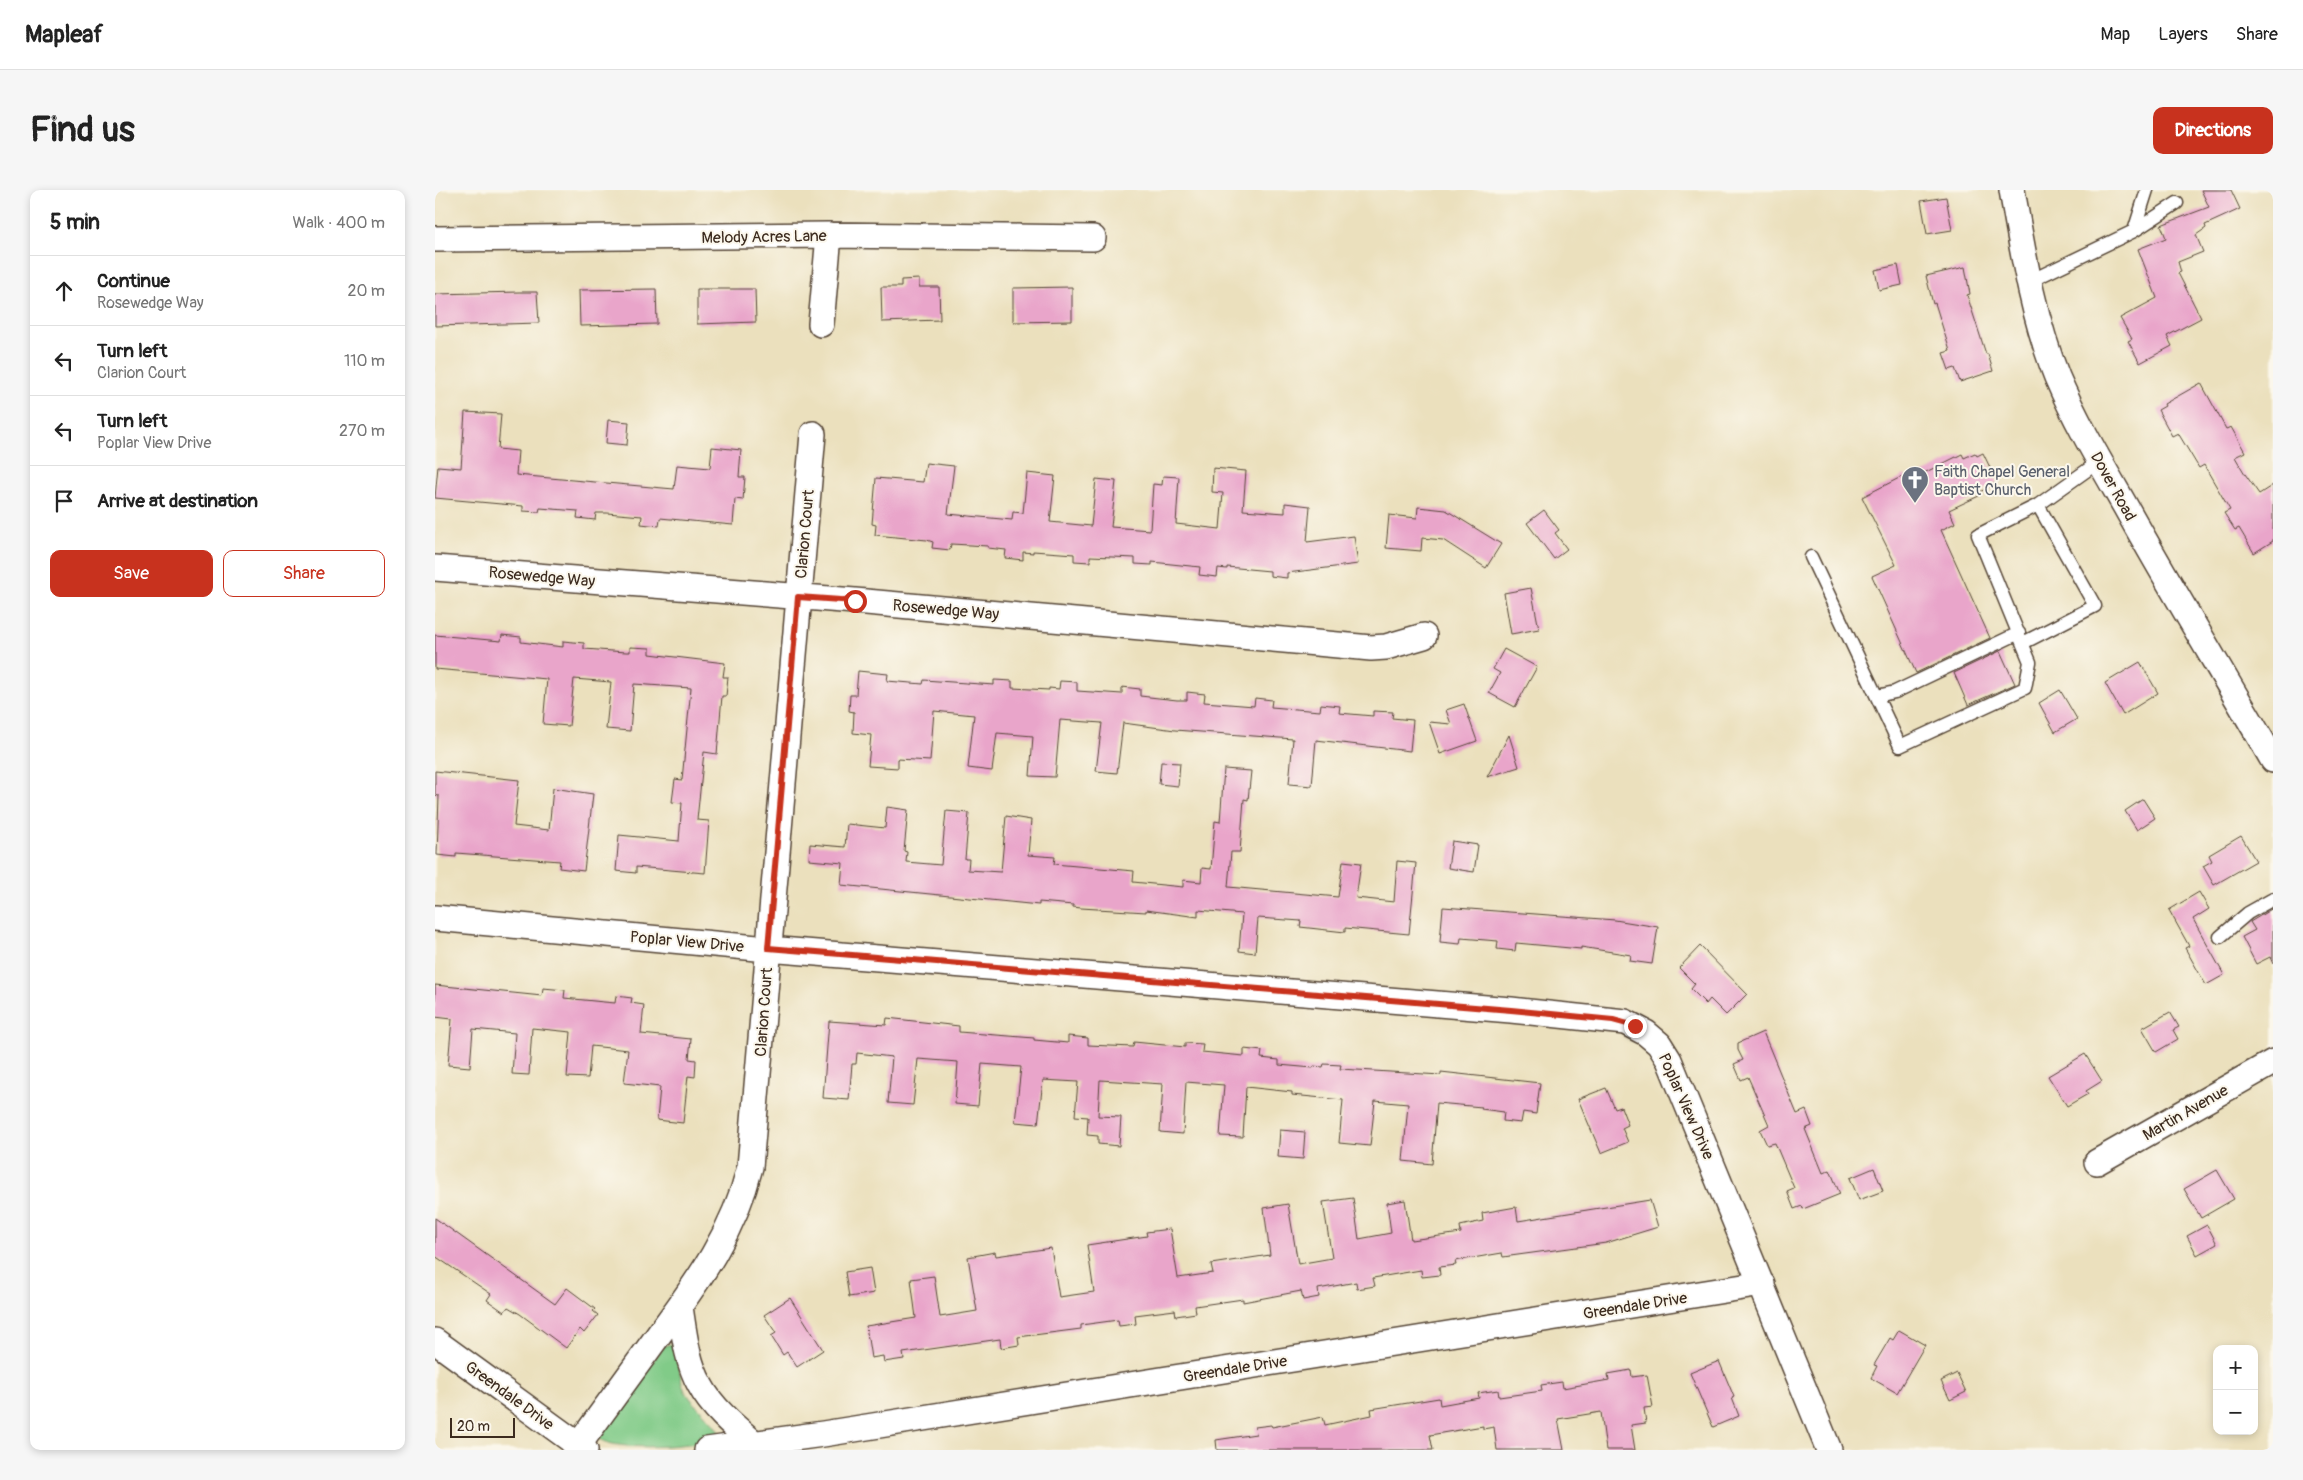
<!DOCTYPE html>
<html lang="en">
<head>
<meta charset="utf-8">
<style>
	:root { --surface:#fff; --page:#f6f6f6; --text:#222; --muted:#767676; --line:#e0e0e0; --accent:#c8321e }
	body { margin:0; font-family:Pangolin,sans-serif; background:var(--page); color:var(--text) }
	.controls { position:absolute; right:15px; bottom:15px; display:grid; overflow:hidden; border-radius:10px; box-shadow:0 2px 8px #0003 }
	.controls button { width:45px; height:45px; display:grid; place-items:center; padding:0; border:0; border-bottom:1px solid var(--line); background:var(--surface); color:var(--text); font:25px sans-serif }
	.scale { position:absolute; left:15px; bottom:12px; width:65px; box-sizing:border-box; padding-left:5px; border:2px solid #3b2a1e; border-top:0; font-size:14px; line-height:18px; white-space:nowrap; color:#3b2a1e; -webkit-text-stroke:4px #fbf7ec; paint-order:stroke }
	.stop { position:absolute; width:15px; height:15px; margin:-11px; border:4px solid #c8321e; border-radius:50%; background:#fff }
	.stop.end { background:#c8321e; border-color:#fff; box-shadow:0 1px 5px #0008 }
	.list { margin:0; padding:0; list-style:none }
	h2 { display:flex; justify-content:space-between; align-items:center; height:65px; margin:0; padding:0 20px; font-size:21px }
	h2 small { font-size:16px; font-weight:400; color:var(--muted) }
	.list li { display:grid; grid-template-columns:32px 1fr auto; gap:15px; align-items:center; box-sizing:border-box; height:70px; padding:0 20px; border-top:1px solid var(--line) }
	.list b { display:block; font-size:19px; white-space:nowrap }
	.list p { margin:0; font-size:16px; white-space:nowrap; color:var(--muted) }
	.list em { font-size:16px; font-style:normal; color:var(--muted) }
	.actions { display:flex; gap:10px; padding:15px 20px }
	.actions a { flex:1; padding:11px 0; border:1px solid var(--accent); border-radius:10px; text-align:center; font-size:18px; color:var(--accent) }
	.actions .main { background:var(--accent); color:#fff }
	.icon { flex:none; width:28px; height:28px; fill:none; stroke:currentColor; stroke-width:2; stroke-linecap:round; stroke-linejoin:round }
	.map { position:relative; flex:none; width:1838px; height:1260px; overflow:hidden; border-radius:10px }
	header { display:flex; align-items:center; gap:30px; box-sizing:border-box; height:70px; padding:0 25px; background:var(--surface); border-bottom:1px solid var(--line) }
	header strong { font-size:24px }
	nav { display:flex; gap:28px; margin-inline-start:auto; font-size:18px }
	.intro { display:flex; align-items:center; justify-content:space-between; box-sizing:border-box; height:120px; padding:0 30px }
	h1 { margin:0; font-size:35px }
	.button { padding:12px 22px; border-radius:10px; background:var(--accent); color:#fff; font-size:18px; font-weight:700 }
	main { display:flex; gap:30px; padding:0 30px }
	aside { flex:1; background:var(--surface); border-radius:10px; box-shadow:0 2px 8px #0003 }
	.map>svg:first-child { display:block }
	.green { fill:#81cb88; stroke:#5e7a53 }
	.building { fill:#e9a5ca }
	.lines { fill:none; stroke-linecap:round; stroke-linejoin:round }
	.lane-casing { stroke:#554536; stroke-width:15 }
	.street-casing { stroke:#554536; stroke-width:28 }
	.lane { stroke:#fff; stroke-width:12 }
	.street { stroke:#fff; stroke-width:25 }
	.route { stroke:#c8321e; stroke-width:6 }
	.labels { text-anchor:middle; stroke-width:4; stroke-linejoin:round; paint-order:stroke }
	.street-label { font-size:16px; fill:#3b2a1e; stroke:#fbf7ec }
	.worship-label { font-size:16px; fill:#5b616d; stroke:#fbf7ec; text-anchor:start }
</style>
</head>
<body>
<header>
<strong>Mapleaf</strong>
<nav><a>Map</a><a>Layers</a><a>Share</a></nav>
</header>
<div class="intro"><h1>Find us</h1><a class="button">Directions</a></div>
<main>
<aside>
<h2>5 min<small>Walk · 400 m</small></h2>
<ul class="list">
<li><svg class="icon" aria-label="ahead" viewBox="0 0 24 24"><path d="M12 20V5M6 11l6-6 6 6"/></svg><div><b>Continue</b><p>Rosewedge Way</p></div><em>20 m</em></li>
<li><svg class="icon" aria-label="left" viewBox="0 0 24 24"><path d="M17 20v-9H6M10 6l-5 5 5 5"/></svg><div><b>Turn left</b><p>Clarion Court</p></div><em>110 m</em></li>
<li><svg class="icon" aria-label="left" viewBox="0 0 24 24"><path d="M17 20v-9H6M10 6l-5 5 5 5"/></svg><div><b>Turn left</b><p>Poplar View Drive</p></div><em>270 m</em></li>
<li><svg class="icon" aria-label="arrive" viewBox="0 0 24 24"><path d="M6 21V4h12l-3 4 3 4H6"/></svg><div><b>Arrive at destination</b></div></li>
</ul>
<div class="actions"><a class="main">Save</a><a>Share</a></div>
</aside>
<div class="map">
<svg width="1838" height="1260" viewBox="0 0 1838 1260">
	<rect width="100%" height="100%" fill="#fbf7ec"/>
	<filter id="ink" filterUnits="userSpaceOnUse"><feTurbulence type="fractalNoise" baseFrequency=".02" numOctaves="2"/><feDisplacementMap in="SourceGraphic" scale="10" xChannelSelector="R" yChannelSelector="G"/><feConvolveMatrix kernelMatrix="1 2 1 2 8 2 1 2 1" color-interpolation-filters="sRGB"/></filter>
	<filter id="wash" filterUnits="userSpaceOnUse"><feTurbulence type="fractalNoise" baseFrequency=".0096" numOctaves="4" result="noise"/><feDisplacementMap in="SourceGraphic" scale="20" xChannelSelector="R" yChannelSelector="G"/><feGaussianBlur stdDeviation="1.12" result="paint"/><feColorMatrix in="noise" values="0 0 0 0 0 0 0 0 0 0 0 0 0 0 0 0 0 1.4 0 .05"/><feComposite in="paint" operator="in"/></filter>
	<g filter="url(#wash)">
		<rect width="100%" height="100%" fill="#ebe0bd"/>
		<path class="green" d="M 236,1154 C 244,1160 244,1188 249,1199 C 256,1213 283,1235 285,1245 L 284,1248 C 276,1253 263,1253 253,1254 C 232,1257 177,1260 163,1248 L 229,1156 Z"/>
		<g id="blocks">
			<path class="building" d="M 1766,0 L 1796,0 L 1805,19 L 1770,35 L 1771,38 L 1761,45 L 1768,62 L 1743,72 L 1746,82 L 1743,83 L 1766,128 L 1732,146 L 1737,156 L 1705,173 L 1693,151 L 1697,149 L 1685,128 L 1722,108 L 1703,59 L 1731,48 L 1726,35 L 1774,17 Z
				M 1511,7 L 1517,40 L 1492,44 L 1486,11 Z
				M 1463,75 L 1467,95 L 1444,100 L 1440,80 Z
				M 1530,77 L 1535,104 L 1532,105 L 1551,164 L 1553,164 L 1558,181 L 1525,192 L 1520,178 L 1514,180 L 1508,163 L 1515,161 L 1500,113 L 1498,114 L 1491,86 Z
				M 484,89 L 484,97 L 504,97 L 505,130 L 447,132 L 446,97 L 466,97 L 466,90 Z
				M 637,97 L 637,131 L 578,132 L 578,98 Z
				M 221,99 L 222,134 L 145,136 L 144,100 Z
				M 262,99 L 320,99 L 321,132 L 262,134 Z
				M 84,102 L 102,102 L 104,133 L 0,136 L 0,104 Z
				M 1766,193 L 1791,239 L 1796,237 L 1810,262 L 1800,267 L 1810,284 L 1824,304 L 1838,295 L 1838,351 L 1819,363 L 1804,338 L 1800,340 L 1789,323 L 1795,320 L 1769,275 L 1764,278 L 1743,243 L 1737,246 L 1723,220 L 1730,216 L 1729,214 Z
				M 30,222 L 66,224 L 63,259 L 83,261 L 81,285 L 239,299 L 242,275 L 275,278 L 277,257 L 306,260 L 304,287 L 310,287 L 308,310 L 300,309 L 298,335 L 225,328 L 224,336 L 206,334 L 207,326 L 172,323 L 161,323 L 160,330 L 142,328 L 143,321 L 105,318 L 104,322 L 88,321 L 88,316 L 0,308 L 3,276 L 26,278 Z
				M 173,230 L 194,232 L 192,255 L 171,253 Z
				M 1540,263 L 1542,266 L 1548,263 L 1562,292 L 1545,302 L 1546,305 L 1514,320 L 1520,333 L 1506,340 L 1555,448 L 1481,483 L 1437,386 L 1461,375 L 1427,307 L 1470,285 L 1473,291 L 1527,264 L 1529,268 Z
				M 491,273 L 519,276 L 513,324 L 577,330 L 578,322 L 588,323 L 592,283 L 620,286 L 615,332 L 656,336 L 661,289 L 681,291 L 676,337 L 715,340 L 718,294 L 727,295 L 728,286 L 744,287 L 741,334 L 785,339 L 788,303 L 777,302 L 778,278 L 811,281 L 808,320 L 850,323 L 850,313 L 875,316 L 872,352 L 919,346 L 923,374 L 852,383 L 852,388 L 835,386 L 835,381 L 792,377 L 792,379 L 783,378 L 782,387 L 764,385 L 765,377 L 717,372 L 717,375 L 700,374 L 700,368 L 655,366 L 655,372 L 639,371 L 639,364 L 598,361 L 598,363 L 588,362 L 588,370 L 570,368 L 571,360 L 553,358 L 553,356 L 516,354 L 515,360 L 497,358 L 498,352 L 492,350 L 440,345 L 441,335 L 437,334 L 441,288 L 488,292 Z
				M 983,317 L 1011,320 L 1066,354 L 1051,378 L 1008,350 L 987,348 L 986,361 L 951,358 L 954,325 L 982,328 Z
				M 1109,320 L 1124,340 L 1120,343 L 1132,359 L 1119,369 L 1092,333 Z
				M 1096,398 L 1104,439 L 1076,444 L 1069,403 Z
				M 0,445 L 66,451 L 67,445 L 86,447 L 86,452 L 128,457 L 128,451 L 149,453 L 149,459 L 191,462 L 195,462 L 195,457 L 215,458 L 215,464 L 290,473 L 288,487 L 293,487 L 291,506 L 287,506 L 282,564 L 269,562 L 262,630 L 274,631 L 270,683 L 201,677 L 201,683 L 181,681 L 184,645 L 244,651 L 247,613 L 237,612 L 240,589 L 247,590 L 256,498 L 199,494 L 195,541 L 171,539 L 176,492 L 139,489 L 134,536 L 108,534 L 112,489 L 0,479 Z
				M 1069,459 L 1102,477 L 1080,517 L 1054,503 L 1065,483 L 1058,479 Z
				M 1565,461 L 1580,494 L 1533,515 L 1519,483 Z
				M 1705,472 L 1723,503 L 1688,525 L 1670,493 Z
				M 423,481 L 453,484 L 452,491 L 488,494 L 489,490 L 559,495 L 559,490 L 577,491 L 577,498 L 614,500 L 614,498 L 624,499 L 625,491 L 642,492 L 642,501 L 687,504 L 687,497 L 705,499 L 705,506 L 742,510 L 752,510 L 752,502 L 770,504 L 769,512 L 819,516 L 820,508 L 837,510 L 836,517 L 885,521 L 886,514 L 905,516 L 904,523 L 938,526 L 938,521 L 958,522 L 957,528 L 978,530 L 975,561 L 881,550 L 877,596 L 854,594 L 858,549 L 740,540 L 688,533 L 682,583 L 661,581 L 667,533 L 625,530 L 620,587 L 595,586 L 598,546 L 562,543 L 557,581 L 533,578 L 539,525 L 499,521 L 495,571 L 463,569 L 463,578 L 433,576 L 436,545 L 418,543 L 419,522 L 414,521 L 415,505 L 421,505 Z
				M 1625,500 L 1642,529 L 1620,542 L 1604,513 Z
				M 1029,514 L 1042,551 L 1005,564 L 994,532 L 1016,534 L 1011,520 Z
				M 1074,545 L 1084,577 L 1052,587 Z
				M 726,572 L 745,573 L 743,596 L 724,594 Z
				M 789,579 L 816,581 L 813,610 L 809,609 L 805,662 L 796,662 L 793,697 L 903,707 L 908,671 L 926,673 L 921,708 L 959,712 L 962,671 L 981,673 L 974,744 L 910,738 L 910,742 L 865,737 L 866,731 L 823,728 L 820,763 L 804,761 L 807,724 L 763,720 L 763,727 L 711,720 L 711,722 L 646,718 L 638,717 L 638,715 L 604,712 L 604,715 L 406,695 L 408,673 L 374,670 L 375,654 L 410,657 L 412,634 L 450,638 L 452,617 L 473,620 L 469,661 L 472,662 L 471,672 L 506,675 L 511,621 L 534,623 L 530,669 L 534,669 L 533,680 L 566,682 L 571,626 L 596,630 L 593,665 L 620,667 L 619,674 L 699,681 L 698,692 L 748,697 L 748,690 L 766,692 L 767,678 L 776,679 L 780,631 L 785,632 Z
				M 0,581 L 84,590 L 79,636 L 114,640 L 118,598 L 158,604 L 149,681 L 124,678 L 125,671 L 21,663 L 21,667 L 2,665 L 4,606 L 0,605 Z
				M 1708,609 L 1720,628 L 1702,640 L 1690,621 Z
				M 1806,646 L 1821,671 L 1779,695 L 1768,676 L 1777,671 L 1774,665 Z
				M 1017,651 L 1043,655 L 1039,682 L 1013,678 Z
				M 1764,702 L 1774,719 L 1758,729 L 1789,785 L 1771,795 L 1750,758 L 1754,756 L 1734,720 Z
				M 1008,717 L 1180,730 L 1223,737 L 1217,774 L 1195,771 L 1196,765 L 1146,757 L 1146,759 L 1081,753 L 1080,761 L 1062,759 L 1063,751 L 1026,748 L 1025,754 L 1005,752 Z
				M 1838,718 L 1838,774 L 1835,767 L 1821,774 L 1807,747 L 1820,740 L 1815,732 Z
				M 1265,756 L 1312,804 L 1291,825 L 1275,809 L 1271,814 L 1256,799 L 1260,794 L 1244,778 Z
				M 0,795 L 107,806 L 108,798 L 130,800 L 129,808 L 169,812 L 180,813 L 181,806 L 197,808 L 196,813 L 209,815 L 206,844 L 256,849 L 254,869 L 261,870 L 260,887 L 253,886 L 248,933 L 222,930 L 225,897 L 189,893 L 193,860 L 156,856 L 153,888 L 132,887 L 136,842 L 97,838 L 94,885 L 77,884 L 80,843 L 38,839 L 35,877 L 13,875 L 17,829 L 0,827 Z
				M 1735,822 L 1744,837 L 1738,840 L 1743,849 L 1721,862 L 1707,838 Z
				M 452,828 L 524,836 L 524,842 L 599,848 L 599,850 L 633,853 L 633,846 L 653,848 L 653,855 L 698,857 L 699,852 L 750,857 L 750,853 L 768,854 L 767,862 L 809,866 L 809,859 L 827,861 L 826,868 L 844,870 L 844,875 L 878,878 L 879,876 L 888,877 L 889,874 L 906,875 L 905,879 L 1006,885 L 1006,882 L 1105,893 L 1101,924 L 1088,922 L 1086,933 L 1068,931 L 1069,922 L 1046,919 L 1047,917 L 1002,913 L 997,974 L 968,971 L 973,914 L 940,911 L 935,956 L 904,953 L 908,910 L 857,905 L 857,902 L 811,897 L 808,947 L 785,946 L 789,895 L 751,892 L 748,944 L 725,942 L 728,894 L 665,890 L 663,926 L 686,927 L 684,956 L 663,954 L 663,946 L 652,945 L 653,927 L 640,926 L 643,892 L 608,890 L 603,934 L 580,932 L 586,877 L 547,874 L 543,916 L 520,914 L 523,872 L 483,869 L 478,915 L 453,913 L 457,867 L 422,863 L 421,874 L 417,874 L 414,910 L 388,908 L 394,831 L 451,835 Z
				M 1328,842 L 1362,924 L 1371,920 L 1377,936 L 1370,939 L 1388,983 L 1395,980 L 1405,1004 L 1368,1019 L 1367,1016 L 1359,1019 L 1352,1001 L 1359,998 L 1340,953 L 1332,955 L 1325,940 L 1334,935 L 1313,887 L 1306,890 L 1299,874 L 1308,870 L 1303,860 L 1303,853 Z
				M 1650,864 L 1667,891 L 1651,901 L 1653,904 L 1632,916 L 1613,886 Z
				M 1171,898 L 1180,919 L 1186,917 L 1193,935 L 1187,938 L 1193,952 L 1166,963 L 1143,909 Z
				M 845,940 L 870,942 L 868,969 L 843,967 Z
				M 1439,978 L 1448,1001 L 1424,1010 L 1415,988 Z
				M 1782,980 L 1799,1009 L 1766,1028 L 1749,999 Z
				M 918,1008 L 924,1049 L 956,1043 L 952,1013 L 970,1010 L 976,1050 L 1026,1043 L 1025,1036 L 1048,1031 L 1047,1023 L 1081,1017 L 1083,1031 L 1215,1010 L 1223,1037 L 1171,1053 L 1068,1067 L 1067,1063 L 1020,1071 L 1021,1075 L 1004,1077 L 1005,1085 L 987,1087 L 986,1080 L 938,1088 L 940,1096 L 922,1099 L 921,1092 L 883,1099 L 884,1107 L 868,1110 L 866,1101 L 808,1112 L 808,1109 L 760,1116 L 761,1123 L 741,1126 L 740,1120 L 700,1125 L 701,1134 L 684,1136 L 683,1130 L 646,1135 L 646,1139 L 583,1147 L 584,1155 L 566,1158 L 565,1149 L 468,1163 L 469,1169 L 449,1172 L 448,1166 L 436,1168 L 431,1136 L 481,1128 L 476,1089 L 499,1086 L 505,1127 L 542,1121 L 533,1067 L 560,1062 L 561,1066 L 616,1058 L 624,1107 L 659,1102 L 652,1055 L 712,1046 L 711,1042 L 735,1039 L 743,1088 L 778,1083 L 776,1074 L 835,1065 L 829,1018 L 853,1014 L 863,1074 L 897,1068 L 888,1012 Z
				M 0,1028 L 120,1114 L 132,1098 L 160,1119 L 158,1121 L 163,1125 L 149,1143 L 145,1139 L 131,1158 L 85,1124 L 73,1117 L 69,1122 L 52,1110 L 56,1104 L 0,1066 Z
				M 1772,1035 L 1782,1054 L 1762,1065 L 1752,1046 Z
				M 435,1078 L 439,1103 L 414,1107 L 410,1082 Z
				M 355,1108 L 388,1160 L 362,1177 L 352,1162 L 348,1165 L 336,1146 L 341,1143 L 329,1125 Z
				M 1464,1140 L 1490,1155 L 1462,1203 L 1436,1188 L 1442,1176 L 1439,1175 L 1455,1148 L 1458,1150 Z
				M 1284,1171 L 1299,1207 L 1297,1208 L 1304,1226 L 1278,1237 L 1255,1183 Z
				M 1196,1180 L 1197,1187 L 1212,1185 L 1218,1217 L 1209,1218 L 1211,1233 L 1196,1235 L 1200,1260 L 1171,1260 L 1166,1222 L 1123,1229 L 1129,1260 L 1062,1260 L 1059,1237 L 1048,1239 L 1048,1236 L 995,1245 L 998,1260 L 782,1260 L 781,1250 L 821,1244 L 820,1237 L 836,1235 L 837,1237 L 888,1227 L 890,1235 L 937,1225 L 936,1219 L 1004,1208 L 1005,1215 L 1044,1208 L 1043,1203 L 1063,1200 L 1064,1207 L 1107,1201 L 1106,1195 L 1127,1192 L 1128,1198 L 1174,1190 L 1173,1184 Z
				M 1522,1183 L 1531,1202 L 1515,1210 L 1506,1191 Z"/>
		</g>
	</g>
	<g filter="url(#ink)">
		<use href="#blocks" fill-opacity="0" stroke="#554536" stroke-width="1"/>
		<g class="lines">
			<defs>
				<path id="lane" d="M 1699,41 L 1742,13
					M 1593,92 L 1699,41 L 1712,0
					M 1376,367 L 1465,556 L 1590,498 L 1595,472 L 1543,345 L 1603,315 L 1665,271
					M 1588,453 L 1660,416 L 1603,315
					M 1442,506 L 1460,502 L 1584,443
					M 1785,747 L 1813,723 L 1838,709"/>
				<path id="street" d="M 1577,0 C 1588,63 1598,127 1622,187 C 1642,234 1668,277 1693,321 C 1740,405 1790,487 1838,570
					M 0,49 L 394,45 L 658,48
					M 386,134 L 394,45
					M 0,378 L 420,411 L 936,458 L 951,457 L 989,446
					M 0,728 L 333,759 L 1076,820 L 1190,832 L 1211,843 L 1224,854 L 1234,870 L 1394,1260
					M 1662,972 L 1838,872
					M 245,1117 C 249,1143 252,1172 265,1195 C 277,1218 300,1237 320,1254
					M 0,1151 L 150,1260
					M 140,1260 C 168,1221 197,1182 225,1143 C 264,1090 299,1042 315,977 L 378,244
					M 272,1260 L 388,1244 L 1327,1094"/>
			</defs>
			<use href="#lane" class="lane-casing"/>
			<use href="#street" class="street-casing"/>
			<use href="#lane" class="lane"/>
			<use href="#street" class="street"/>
		</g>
	</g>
	<g class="lines" filter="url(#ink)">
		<path class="route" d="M 420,411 L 363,407 L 333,758 L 1076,820 L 1178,830 L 1200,836"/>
	</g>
	<defs>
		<symbol id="church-pin" viewBox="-11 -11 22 30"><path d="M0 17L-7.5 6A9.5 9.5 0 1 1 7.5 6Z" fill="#6b7280" stroke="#fbf7ec"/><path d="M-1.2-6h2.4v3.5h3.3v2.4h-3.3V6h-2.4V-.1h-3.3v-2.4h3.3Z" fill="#fff"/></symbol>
	</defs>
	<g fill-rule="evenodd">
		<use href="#church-pin" x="1464" y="274" width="32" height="43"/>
	</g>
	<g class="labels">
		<g class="street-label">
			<text transform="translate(329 46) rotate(-1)" y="6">Melody Acres Lane</text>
			<text transform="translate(1679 296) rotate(61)" y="6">Dover Road</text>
			<text transform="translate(369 344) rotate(-85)" y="6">Clarion Court</text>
			<text transform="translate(107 386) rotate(5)" y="6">Rosewedge Way</text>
			<text transform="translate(511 419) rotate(5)" y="6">Rosewedge Way</text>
			<text transform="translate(252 751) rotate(5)" y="6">Poplar View Drive</text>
			<text transform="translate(328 822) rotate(-86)" y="6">Clarion Court</text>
			<text transform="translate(1252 916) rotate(66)" y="6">Poplar View Drive</text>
			<text transform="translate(1750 922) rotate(-30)" y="6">Martin Avenue</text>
			<text transform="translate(1200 1115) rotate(-9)" y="6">Greendale Drive</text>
			<text transform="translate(800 1178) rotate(-9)" y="6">Greendale Drive</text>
			<text transform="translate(75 1205) rotate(36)" y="6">Greendale Drive</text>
		</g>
		<g class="worship-label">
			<text x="1499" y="287">Faith Chapel General<tspan x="1499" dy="18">Baptist Church</tspan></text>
		</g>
	</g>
</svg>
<div class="controls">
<button>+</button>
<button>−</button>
</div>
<div class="scale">20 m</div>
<div class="stop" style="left:420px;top:411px"></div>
<div class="stop end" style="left:1200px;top:836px"></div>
</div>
</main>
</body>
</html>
